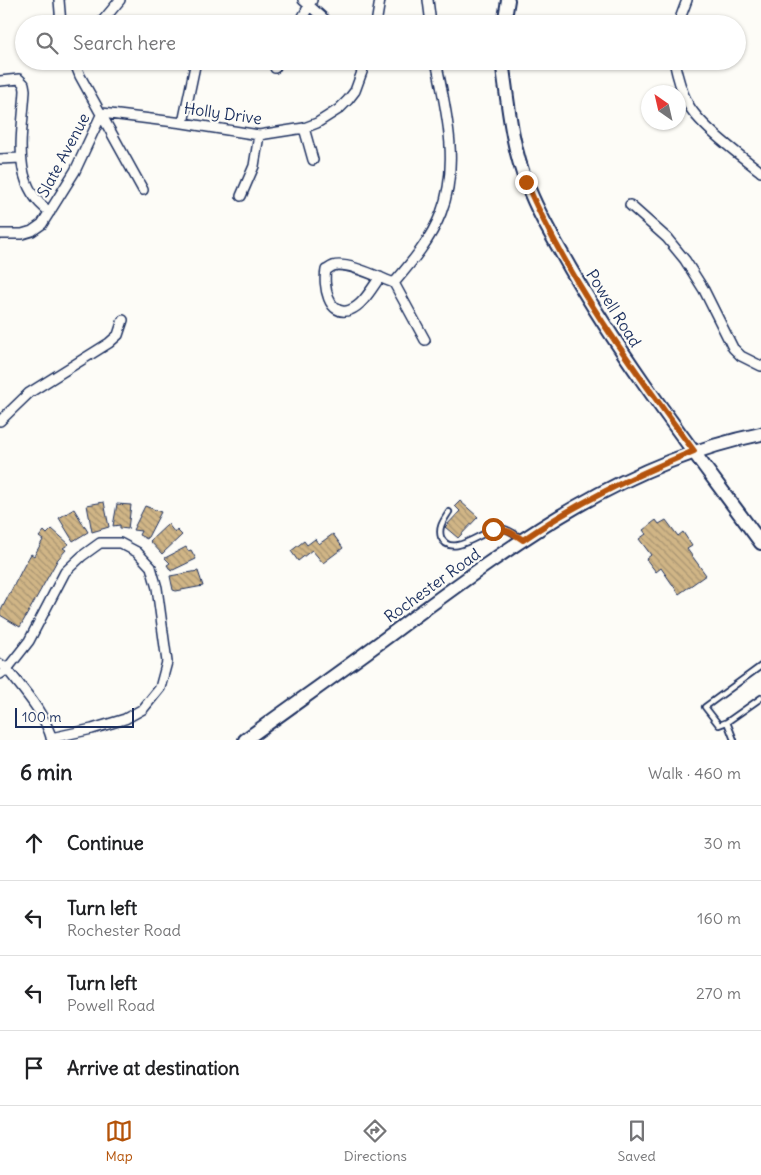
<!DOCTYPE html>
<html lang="en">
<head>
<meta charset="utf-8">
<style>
	:root { --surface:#fff; --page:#f2f2f2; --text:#202124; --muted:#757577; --line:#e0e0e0; --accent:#b45309 }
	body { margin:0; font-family:Delius,sans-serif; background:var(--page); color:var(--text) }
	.compass { position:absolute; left:641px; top:85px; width:45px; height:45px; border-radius:50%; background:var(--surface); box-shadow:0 1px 4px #0004; rotate:326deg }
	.scale { position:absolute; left:15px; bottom:12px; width:119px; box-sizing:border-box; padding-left:5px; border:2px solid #1b2f5e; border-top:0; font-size:14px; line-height:18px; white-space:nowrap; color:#1b2f5e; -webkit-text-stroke:4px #fdfcf7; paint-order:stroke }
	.stop { position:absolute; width:15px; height:15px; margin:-11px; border:4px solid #b45309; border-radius:50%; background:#fff }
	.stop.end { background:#b45309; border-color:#fff; box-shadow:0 1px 5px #0008 }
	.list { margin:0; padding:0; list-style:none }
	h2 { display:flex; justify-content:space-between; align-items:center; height:65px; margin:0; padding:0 20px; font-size:21px }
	h2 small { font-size:16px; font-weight:400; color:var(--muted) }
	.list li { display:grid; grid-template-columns:32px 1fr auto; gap:15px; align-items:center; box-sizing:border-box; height:75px; padding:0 20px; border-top:1px solid var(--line) }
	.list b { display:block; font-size:19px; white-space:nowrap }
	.list p { margin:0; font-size:16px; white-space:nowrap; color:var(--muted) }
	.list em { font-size:16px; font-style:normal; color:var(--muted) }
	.icon { flex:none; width:28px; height:28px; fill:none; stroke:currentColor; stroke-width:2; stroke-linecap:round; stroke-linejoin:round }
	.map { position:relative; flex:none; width:761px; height:740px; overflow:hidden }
	.search { position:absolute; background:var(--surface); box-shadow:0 1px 4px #0004; left:15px; right:15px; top:15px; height:55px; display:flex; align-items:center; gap:12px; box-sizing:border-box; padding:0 18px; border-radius:28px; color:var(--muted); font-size:19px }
	.sheet { height:365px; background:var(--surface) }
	nav { display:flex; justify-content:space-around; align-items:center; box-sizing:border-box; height:70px; border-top:1px solid var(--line); background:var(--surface); font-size:14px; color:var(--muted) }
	nav a { display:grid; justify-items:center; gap:2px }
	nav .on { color:var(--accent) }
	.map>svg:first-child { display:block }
	.building { fill:url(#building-back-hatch); stroke:#1b2f5e }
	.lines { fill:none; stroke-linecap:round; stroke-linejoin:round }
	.lane-casing { stroke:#1b2f5e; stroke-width:8 }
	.street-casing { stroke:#1b2f5e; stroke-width:12 }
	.secondary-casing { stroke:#1b2f5e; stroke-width:16 }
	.lane { stroke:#fdfcf7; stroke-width:4.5 }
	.street { stroke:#fdfcf7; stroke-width:9 }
	.secondary { stroke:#fdfcf7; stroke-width:12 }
	.route { stroke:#b45309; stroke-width:6 }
	.labels { text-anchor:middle; stroke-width:4.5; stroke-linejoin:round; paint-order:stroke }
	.street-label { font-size:16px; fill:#1b2f5e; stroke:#fdfcf7 }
</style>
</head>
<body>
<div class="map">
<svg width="761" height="740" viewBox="0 0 761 740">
	<defs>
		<pattern id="building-back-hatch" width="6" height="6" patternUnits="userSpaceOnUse" patternTransform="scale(1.25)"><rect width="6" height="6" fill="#d0b586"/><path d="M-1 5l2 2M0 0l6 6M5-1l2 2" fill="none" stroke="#a89471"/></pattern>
	</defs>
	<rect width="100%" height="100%" fill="#fdfcf7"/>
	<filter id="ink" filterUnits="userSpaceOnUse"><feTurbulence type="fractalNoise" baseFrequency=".02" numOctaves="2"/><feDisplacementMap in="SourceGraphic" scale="10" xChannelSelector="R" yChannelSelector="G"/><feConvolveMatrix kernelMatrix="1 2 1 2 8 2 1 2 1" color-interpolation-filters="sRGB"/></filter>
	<g filter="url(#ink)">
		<path class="building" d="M 460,501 L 478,517 L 458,538 L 445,527 L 460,511 L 455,506 Z
			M 104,502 L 109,527 L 92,532 L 87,505 Z
			M 117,504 L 131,505 L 128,529 L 120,528 L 120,525 L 113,526 Z
			M 145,506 L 161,512 L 147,539 L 139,535 L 141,531 L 133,530 Z
			M 74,509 L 88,532 L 73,541 L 59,518 Z
			M 656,520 L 659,524 L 666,520 L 678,536 L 683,532 L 692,546 L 687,549 L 706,575 L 679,594 L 661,568 L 656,572 L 646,559 L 651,555 L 639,539 L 646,534 L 643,530 Z
			M 168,524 L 175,533 L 177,530 L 182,535 L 162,554 L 150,541 Z
			M 52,529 L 69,544 L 63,548 L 66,550 L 58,559 L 20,627 L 0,615 L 0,612 L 25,564 L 31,554 L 34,556 L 43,540 L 39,537 L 44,531 L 47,534 Z
			M 333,534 L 343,548 L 323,563 L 312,550 L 298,561 L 291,551 L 304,541 L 307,545 L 315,539 L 319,544 Z
			M 186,547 L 188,551 L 191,550 L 196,559 L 171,571 L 167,565 L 170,563 L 165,558 Z
			M 198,571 L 203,586 L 176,591 L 173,590 L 170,576 Z"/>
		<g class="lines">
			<defs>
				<path id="lane" d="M 449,512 C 444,520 438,527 441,537 C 451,561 486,527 501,528 C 509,529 516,535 522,539
					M 761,666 L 705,707 L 719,725 L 727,722 L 761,698
					M 727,722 L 734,740"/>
				<path id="street" d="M 59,0 L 61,24
					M 303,0 L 330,24
					M 428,0 L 431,24
					M 100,24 L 120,0
					M 299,24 L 312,0
					M 376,24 L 380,0
					M 678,24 L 687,0
					M 74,61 L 80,76 L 143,190
					M 674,61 C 677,75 681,90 687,102 C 697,124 741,156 761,172
					M 275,68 L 279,61
					M 0,81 L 19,79 L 24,84 L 25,90 C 23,133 9,183 50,212
					M 102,113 L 183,123 L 259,135 L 304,128 L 317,123 L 339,109 L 348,100 L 355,91 L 366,61
					M 183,123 L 196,61
					M 304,128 L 313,160
					M 0,159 L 21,158
					M 241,196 L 254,166 L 259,135
					M 630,205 L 667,238 L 685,260 L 704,290 L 733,348 L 741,356 L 761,366
					M 0,234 L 22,234 L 32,231 L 42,224 L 75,171 L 102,113
					M 380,277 C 372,288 363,305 350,310 C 328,318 323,284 326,270 C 327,270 332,266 333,266 C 347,261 380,278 394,283
					M 394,283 C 412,262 431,239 441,213 C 460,165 446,109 436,61
					M 394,283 L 425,340
					M 0,421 L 29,393 L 109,343 L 118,335 L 123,320
					M 0,664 L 7,669 L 0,674
					M 51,738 L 92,729 L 125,719 L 143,709 L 160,688 L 167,662 L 157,588 L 151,567 L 137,552 L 120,543 L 100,543 L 82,556 L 65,572 L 29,641 L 7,669 C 25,692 44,712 52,740"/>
				<path id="secondary" d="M 504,24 L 508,0
					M 502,61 C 508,102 511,145 527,184 C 538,214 555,241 570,268 C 626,365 695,453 761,543
					M 245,740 C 300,700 356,661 410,620 C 520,539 624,462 761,434"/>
			</defs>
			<use href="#lane" class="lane-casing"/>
			<use href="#street" class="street-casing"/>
			<use href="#secondary" class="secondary-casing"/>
			<use href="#lane" class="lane"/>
			<use href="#street" class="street"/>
			<use href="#secondary" class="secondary"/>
		</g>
	</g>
	<g class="lines" filter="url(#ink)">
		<path class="route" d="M 493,529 C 506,528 513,533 523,540 C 576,503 634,476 694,451 C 631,366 568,280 526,182"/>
	</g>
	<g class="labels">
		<g class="street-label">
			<text transform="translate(223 113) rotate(8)" y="6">Holly Drive</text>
			<text transform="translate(63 155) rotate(-62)" y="6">Slate Avenue</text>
			<text transform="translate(614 308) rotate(58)" y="6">Powell Road</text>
			<text transform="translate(432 585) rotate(-36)" y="6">Rochester Road</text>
		</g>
	</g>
</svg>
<svg class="compass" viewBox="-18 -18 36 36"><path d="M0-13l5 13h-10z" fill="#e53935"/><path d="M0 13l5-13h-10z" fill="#757577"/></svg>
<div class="scale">100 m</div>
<div class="stop" style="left:493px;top:529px"></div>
<div class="stop end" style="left:526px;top:182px"></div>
<div class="search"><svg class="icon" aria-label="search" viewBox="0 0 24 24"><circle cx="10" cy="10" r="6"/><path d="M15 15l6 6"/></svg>Search here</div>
</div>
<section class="sheet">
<h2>6 min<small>Walk · 460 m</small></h2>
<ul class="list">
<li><svg class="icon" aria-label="ahead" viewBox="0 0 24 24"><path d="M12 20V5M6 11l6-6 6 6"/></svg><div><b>Continue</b></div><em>30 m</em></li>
<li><svg class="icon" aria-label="left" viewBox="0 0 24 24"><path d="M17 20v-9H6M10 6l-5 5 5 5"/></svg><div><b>Turn left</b><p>Rochester Road</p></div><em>160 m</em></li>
<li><svg class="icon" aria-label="left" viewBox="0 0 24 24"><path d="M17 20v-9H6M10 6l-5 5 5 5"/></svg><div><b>Turn left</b><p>Powell Road</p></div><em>270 m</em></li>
<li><svg class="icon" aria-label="arrive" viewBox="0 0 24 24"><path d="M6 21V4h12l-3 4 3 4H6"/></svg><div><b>Arrive at destination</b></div></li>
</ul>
</section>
<nav>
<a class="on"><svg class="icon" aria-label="map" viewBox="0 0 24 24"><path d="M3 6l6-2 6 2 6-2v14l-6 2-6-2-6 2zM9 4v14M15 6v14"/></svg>Map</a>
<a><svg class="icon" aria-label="directions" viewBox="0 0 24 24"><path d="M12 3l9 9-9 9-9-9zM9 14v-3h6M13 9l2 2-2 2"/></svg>Directions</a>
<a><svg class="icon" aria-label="saved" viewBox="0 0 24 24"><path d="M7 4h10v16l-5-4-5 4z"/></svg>Saved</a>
</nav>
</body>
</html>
